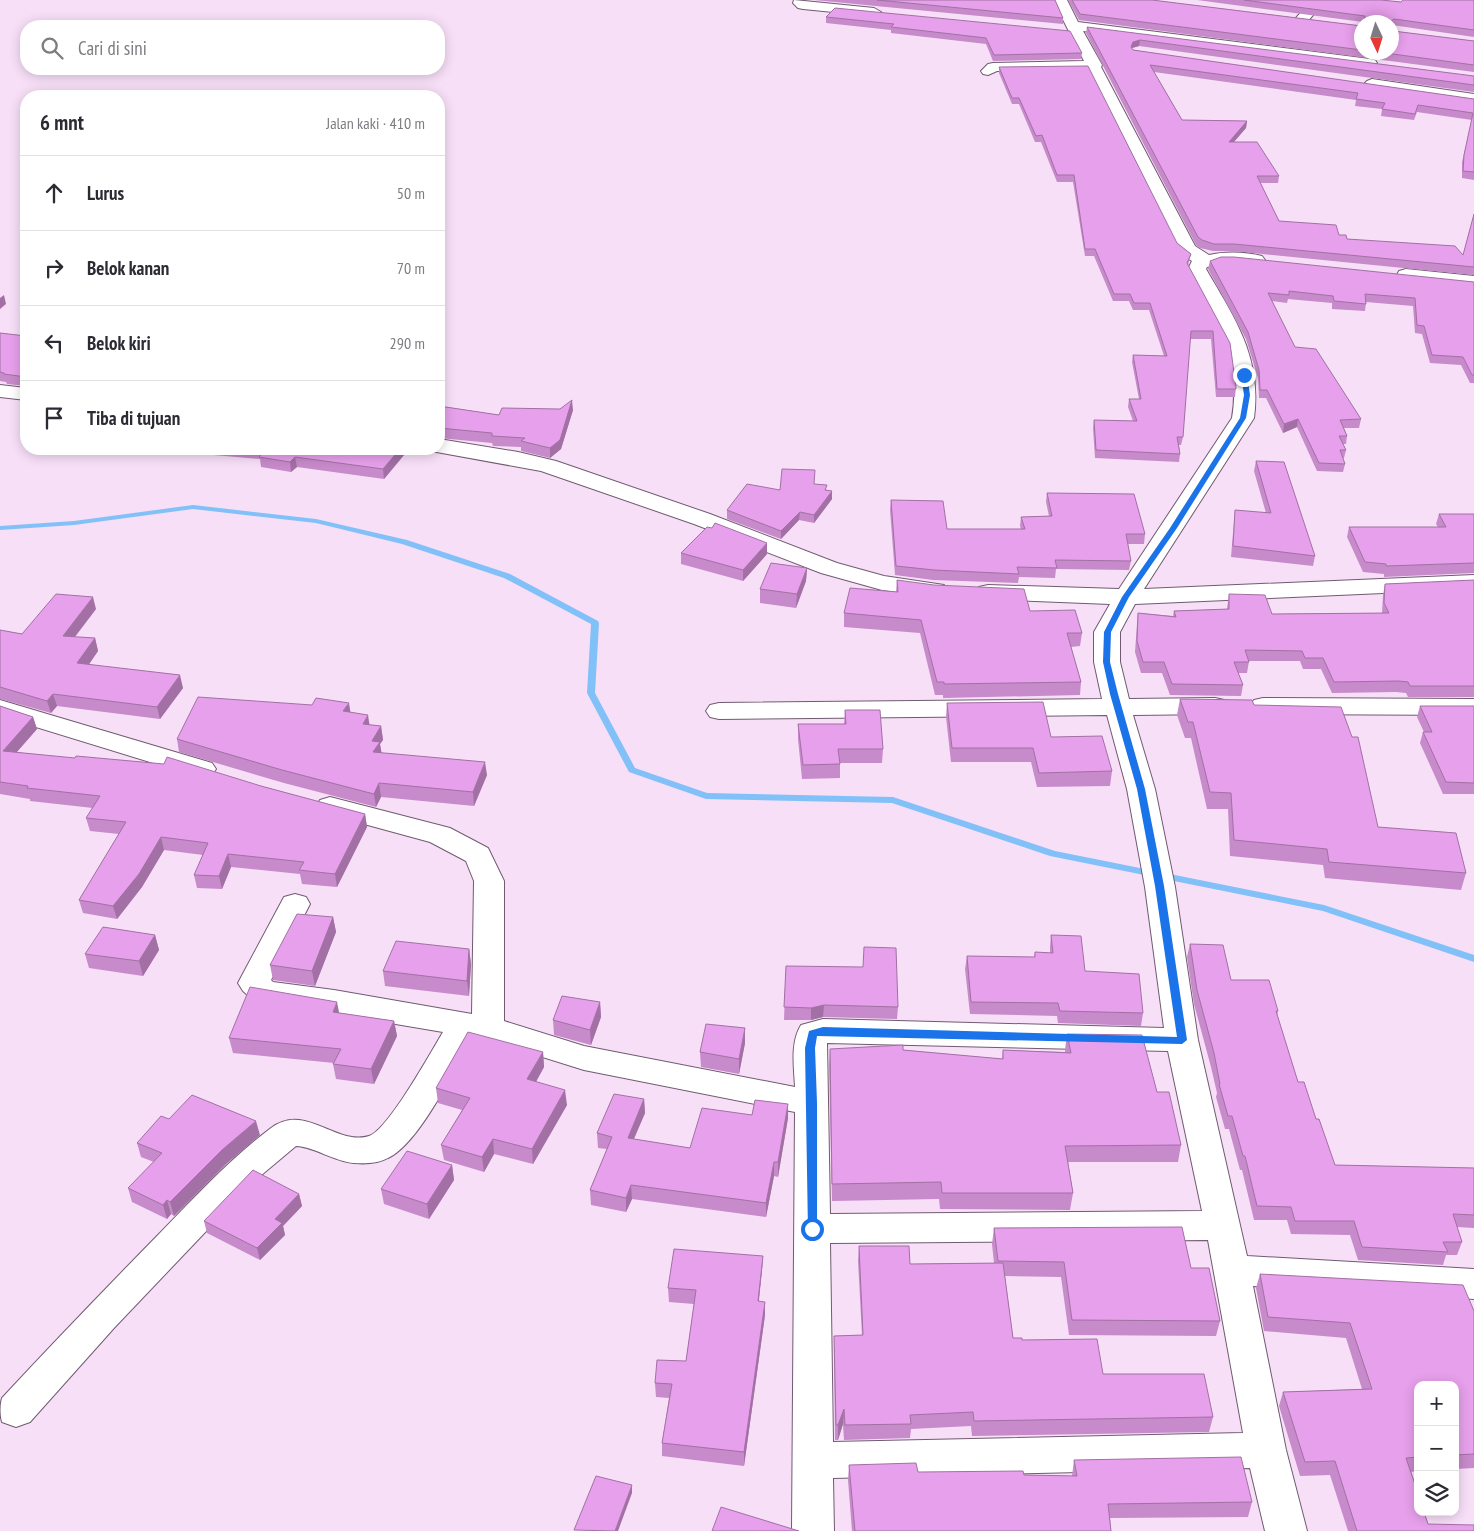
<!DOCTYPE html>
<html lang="id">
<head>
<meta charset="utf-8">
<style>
	:root { --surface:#fff; --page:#f2f2f3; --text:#2b2b33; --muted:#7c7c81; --line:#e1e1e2 }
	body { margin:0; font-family:"PT Sans Narrow",sans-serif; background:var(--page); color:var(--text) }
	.controls { position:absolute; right:15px; bottom:15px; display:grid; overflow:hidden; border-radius:10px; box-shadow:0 2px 12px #0003 }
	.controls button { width:45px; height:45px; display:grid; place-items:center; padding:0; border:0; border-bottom:1px solid var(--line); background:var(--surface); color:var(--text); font:25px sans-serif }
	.compass { position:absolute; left:1354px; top:15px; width:45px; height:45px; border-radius:50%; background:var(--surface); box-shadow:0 2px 12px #0003; rotate:176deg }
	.stop { position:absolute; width:15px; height:15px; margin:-11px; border:4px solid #1a73e8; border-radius:50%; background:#fff }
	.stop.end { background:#1a73e8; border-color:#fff; box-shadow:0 1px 5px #0008 }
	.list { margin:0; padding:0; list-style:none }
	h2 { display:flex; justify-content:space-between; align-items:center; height:65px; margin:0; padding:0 20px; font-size:21px }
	h2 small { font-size:16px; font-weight:400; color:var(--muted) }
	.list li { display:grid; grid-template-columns:32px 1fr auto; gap:15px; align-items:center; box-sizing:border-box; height:75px; padding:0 20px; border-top:1px solid var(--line) }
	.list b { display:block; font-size:19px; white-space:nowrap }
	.list em { font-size:16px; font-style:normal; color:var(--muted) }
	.icon { flex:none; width:28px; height:28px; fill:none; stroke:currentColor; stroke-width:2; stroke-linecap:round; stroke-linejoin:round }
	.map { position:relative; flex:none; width:1474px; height:1531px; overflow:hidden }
	.search { position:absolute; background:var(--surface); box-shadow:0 2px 12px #0003; left:20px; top:20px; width:425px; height:55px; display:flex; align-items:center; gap:12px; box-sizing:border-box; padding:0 18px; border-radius:20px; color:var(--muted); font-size:19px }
	.panel { position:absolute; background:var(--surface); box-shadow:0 2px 12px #0003; left:20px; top:90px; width:425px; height:365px; border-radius:20px }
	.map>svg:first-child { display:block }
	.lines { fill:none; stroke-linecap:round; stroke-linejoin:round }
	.stream { fill:#82c0f8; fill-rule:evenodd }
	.minor-casing { stroke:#705b70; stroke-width:2 }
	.minor { fill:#fff; fill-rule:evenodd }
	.wall { fill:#c78aca }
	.shaded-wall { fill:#a270a4 }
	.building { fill:#e7a0eb; stroke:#a270a4 }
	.route { fill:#1a73e8 }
</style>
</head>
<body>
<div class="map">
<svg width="1474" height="1531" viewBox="0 0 1474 1531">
	<rect width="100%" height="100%" fill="#f7dff8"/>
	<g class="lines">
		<path class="stream" d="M 193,505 L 316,519 L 407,540 L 510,574 L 598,621 L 599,623 L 595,693 L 635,768 L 707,793 L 893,797 L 1055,851 L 1324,905 L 1474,955 L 1474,962 L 1323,911 L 1050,856 L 892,803 L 706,799 L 629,772 L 587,693 L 591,624 L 504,578 L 402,544 L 316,523 L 193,509 L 74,525 L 0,530 L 0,526 L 74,521 Z"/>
		<defs>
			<path id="minor" d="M 794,0 L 874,8 L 881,12 L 874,16 L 803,9 L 798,8 L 793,3 Z
				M 1053,0 L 1067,0 L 1078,22 L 1370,59 L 1375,60 L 1377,63 L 1375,66 L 1370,67 L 1083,31 L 1102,65 L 1101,67 L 1195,246 L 1209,255 C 1225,251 1247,252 1262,256 L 1265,260 L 1262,264 C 1244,268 1226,262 1207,267 L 1206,269 C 1235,319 1262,357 1254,418 L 1144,589 L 1474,575 L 1474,589 L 1135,604 L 1120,632 L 1120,662 L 1129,699 L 1215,698 L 1224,700 L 1228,706 L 1224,712 L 1215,714 L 1133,715 L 1155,789 L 1175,887 L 1198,1040 L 1247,1256 L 1474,1269 L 1474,1299 L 1253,1286 L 1286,1450 L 1307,1531 L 1265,1531 L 1250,1468 L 833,1478 L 834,1531 L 792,1531 L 795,1112 L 584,1070 L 482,1038 L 473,1038 C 455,1068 419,1144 388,1158 C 379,1163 365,1164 354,1163 C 336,1162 312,1146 296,1146 L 252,1183 L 114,1328 L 30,1422 L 16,1427 L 2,1422 C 0,1415 0,1405 2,1398 C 54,1342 106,1288 159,1234 C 195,1197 230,1159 271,1128 C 305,1102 336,1146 369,1136 C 388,1130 431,1052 443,1032 L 253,1000 L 243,991 L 238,983 L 284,897 L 295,894 L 306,897 L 310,904 L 271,980 L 273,982 L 334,990 L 472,1014 L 474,881 L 466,861 L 430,842 L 320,812 L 316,806 L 320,800 L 330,797 L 450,828 L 488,848 L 504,881 L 504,1021 L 584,1046 L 795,1087 C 794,1066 790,1043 801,1025 L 823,1019 L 1164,1028 L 1145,887 L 1127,789 L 1107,715 L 719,719 L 710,717 L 706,711 L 710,705 L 719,703 L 1102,699 L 1094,662 L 1094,632 L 1110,604 L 988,599 L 979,597 L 976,592 L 979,587 L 988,585 L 1119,589 L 1232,418 C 1242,358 1216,320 1188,269 L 1192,261 L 1187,258 L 1178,249 L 1088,70 L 997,71 L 988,75 L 983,74 L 981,71 L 988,64 L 993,63 L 1084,61 ZM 827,1043 L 1168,1051 L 1202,1211 L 830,1214 ZM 1208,1240 L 1243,1433 L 833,1442 L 830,1243 Z
				M 1312,0 L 1326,0 L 1307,22 L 1297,22 L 1295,19 Z
				M 1372,79 L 1474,94 L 1474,104 L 1367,87 L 1364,84 L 1367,81 Z
				M 1406,269 L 1474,276 L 1474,288 L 1399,279 L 1397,275 L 1399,271 Z
				M 0,385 L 26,388 L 26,400 L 0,397 Z
				M 439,439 L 518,452 L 556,461 L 710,514 L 837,563 L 884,576 L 944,585 L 947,590 L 944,595 L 935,597 L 882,590 L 821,573 L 694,524 L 541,471 L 431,451 L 430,449 L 439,449 Z
				M 1263,698 L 1474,699 L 1474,715 L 1263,714 L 1254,712 L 1250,706 L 1254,700 Z
				M 0,700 L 212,763 L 216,769 L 212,775 L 202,778 L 0,716 Z"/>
		</defs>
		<use href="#minor" class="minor-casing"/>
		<use href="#minor" class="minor"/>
	</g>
	<path class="wall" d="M 814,0 L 1055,0 L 1063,18 L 1063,24 Z
		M 1068,0 L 1152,0 L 1362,26 L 1362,52 L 1392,52 L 1392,22 L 1363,22 L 1197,0 L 1381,0 L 1401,2 L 1474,0 L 1474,37 L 1392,25 L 1393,31 L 1474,41 L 1474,72 L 1079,20 Z
		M 835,8 L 1082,53 L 1081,59 L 993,61 L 986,44 L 891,33 L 891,30 L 826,23 L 826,17 Z
		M 1087,27 L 1474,76 L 1474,92 L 1139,46 L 1132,48 L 1133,50 L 1474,99 L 1474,180 L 1462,178 L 1462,162 L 1472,120 L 1417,112 L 1414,120 L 1381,116 L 1382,109 L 1355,106 L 1356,100 L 1154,72 L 1182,120 L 1247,121 L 1246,128 L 1233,142 L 1279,176 L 1278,183 L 1260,183 L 1279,221 L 1339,235 L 1347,239 L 1463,255 L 1474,214 L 1474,275 L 1233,251 L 1213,251 L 1200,248 L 1196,245 L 1086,33 Z
		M 999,67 L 1177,243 L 1191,254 L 1188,265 L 1236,387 L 1235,397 L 1216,397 L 1211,339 L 1190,339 L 1183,437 L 1181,445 L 1179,445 L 1180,454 L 1179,462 L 1095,458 L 1093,428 L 1094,420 L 1133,421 L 1128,407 L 1129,399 L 1139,399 L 1132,362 L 1133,355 L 1164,356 L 1149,310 L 1133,310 L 1129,301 L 1113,301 L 1094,256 L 1085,256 L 1073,182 L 1057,182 L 1041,142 L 1035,142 L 1019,104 L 1012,104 L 999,73 Z
		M 1210,261 L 1474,282 L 1474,383 L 1470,383 L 1461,365 L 1430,363 L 1422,334 L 1415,333 L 1413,306 L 1366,302 L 1365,311 L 1332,309 L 1332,303 L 1288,299 L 1287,303 L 1272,301 L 1295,347 L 1361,419 L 1359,428 L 1344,428 L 1347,436 L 1346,444 L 1343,444 L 1346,450 L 1344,458 L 1343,458 L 1345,464 L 1343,472 L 1317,471 L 1297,427 L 1283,433 L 1266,398 L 1259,398 L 1258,378 L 1246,339 L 1208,269 Z
		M 0,333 L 26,336 L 26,386 L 7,384 L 6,382 L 0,381 Z
		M 439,406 L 499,415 L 573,410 L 561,449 L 550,458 L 521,451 L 521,447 L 493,446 L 492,443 L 439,438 Z
		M 201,449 L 409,449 L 384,479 L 297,467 L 291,472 L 261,467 L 260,459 L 202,454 Z
		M 1256,461 L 1315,556 L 1313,566 L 1231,557 L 1234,521 L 1235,510 L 1266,513 L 1254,471 Z
		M 815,484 L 827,490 L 832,499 L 814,523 L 799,520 L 781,539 L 727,519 L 727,510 L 780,490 Z
		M 1047,493 L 1145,534 L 1144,544 L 1127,544 L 1131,561 L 1129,570 L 1056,569 L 1055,578 L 1019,577 L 1018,583 L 933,580 L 895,575 L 890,510 L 891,500 L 947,529 L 1021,529 L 1020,526 L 1021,517 L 1049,516 L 1046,502 Z
		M 1439,514 L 1474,514 L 1474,573 L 1384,577 L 1384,574 L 1363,572 L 1347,537 L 1349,527 L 1438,527 L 1436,524 Z
		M 681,553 L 767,554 L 743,581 L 681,564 Z
		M 807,568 L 806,581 L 796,608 L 760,603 L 760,589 Z
		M 897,580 L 1030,611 L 1082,633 L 1080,646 L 1071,647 L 1081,682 L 1080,695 L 943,698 L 943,695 L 935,695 L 920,633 L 844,627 L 844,613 L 896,592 Z
		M 1474,580 L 1474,697 L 1408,697 L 1406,693 L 1396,692 L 1332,693 L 1321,669 L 1303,669 L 1300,661 L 1249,661 L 1247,673 L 1238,673 L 1243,685 L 1241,696 L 1170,695 L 1162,673 L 1141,673 L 1135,652 L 1137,624 L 1138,613 L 1173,616 L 1174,611 L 1227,609 L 1229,594 L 1272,614 L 1382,613 L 1383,595 L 1385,584 Z
		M 96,609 L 75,637 L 95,638 L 98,651 L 89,664 L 183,688 L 160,719 L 57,706 L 51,713 L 0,699 L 0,630 L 22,634 Z
		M 1180,699 L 1254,705 L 1378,827 L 1466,873 L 1461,890 L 1325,878 L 1323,865 L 1230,856 L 1228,809 L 1207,809 L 1191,738 L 1185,738 L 1177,715 Z
		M 947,703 L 1051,737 L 1112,771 L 1110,786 L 1037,787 L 1031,762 L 951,762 L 946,717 Z
		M 0,706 L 33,717 L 37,729 L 17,752 L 261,786 L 365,814 L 367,827 L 337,887 L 302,884 L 300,874 L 231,867 L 222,889 L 197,888 L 194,875 L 203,855 L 164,850 L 142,887 L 117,919 L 83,913 L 79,900 L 119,834 L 90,831 L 86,818 L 93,808 L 30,801 L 30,799 L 0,794 Z
		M 1420,706 L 1474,706 L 1474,794 L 1443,794 L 1420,743 L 1423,732 L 1424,732 L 1417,717 Z
		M 845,710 L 883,749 L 882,763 L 840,763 L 840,778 L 802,779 L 798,739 L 798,724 L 844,724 Z
		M 351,713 L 370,725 L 381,726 L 383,740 L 380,744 L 381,753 L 487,775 L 474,806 L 381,797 L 376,807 L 284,783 L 179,752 L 177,739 Z
		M 333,917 L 336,932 L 315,986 L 273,980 L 270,965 Z
		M 155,935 L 159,950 L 143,976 L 89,968 L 85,954 Z
		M 1051,935 L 1085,971 L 1143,1013 L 1141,1026 L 1058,1023 L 1057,1016 L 970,1014 L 965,969 L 967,956 L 1034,957 L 1035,952 L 1050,953 L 1050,947 Z
		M 1190,944 L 1231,980 L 1278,1011 L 1277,1016 L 1298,1082 L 1316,1119 L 1335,1165 L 1474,1168 L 1474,1228 L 1457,1227 L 1462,1242 L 1457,1255 L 1446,1255 L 1443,1265 L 1358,1260 L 1350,1235 L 1291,1234 L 1287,1220 L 1254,1220 L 1242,1170 L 1240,1170 L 1229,1129 L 1225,1129 L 1216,1097 L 1217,1093 L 1211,1067 L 1194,1004 L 1187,957 Z
		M 469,949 L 471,964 L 469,996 L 385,986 L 383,971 Z
		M 786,966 L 898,1007 L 897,1019 L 823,1017 L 811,1020 L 784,1020 Z
		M 600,1002 L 601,1017 L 591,1045 L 554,1035 L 553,1020 Z
		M 339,1013 L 394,1021 L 397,1036 L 374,1084 L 336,1079 L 333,1064 L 334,1063 L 233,1053 L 229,1038 Z
		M 1067,1034 L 1157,1092 L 1181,1145 L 1178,1162 L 1068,1162 L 1073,1193 L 1070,1210 L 940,1209 L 939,1199 L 832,1201 L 829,1065 L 830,1049 L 903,1050 L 1002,1059 L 1003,1050 L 1065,1052 L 1065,1050 Z
		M 745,1043 L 739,1074 L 701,1067 L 700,1052 Z
		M 543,1052 L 544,1067 L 536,1082 L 567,1105 L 533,1164 L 494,1154 L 484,1172 L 444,1160 L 441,1145 L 462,1110 L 438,1103 L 436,1088 Z
		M 644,1099 L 645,1113 L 634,1139 L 690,1148 L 752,1115 L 788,1118 L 778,1177 L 774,1176 L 766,1217 L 632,1199 L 626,1212 L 591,1205 L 590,1190 L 607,1149 L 598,1148 L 597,1133 Z
		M 169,1119 L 260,1135 L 226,1164 L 174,1216 L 171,1214 L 167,1219 L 132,1202 L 128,1188 L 154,1162 L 141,1157 L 137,1143 Z
		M 452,1165 L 454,1180 L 429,1219 L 384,1204 L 381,1189 Z
		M 299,1194 L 302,1206 L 283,1226 L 285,1235 L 260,1260 L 207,1233 L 204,1221 Z
		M 994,1228 L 1191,1268 L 1220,1321 L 1216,1336 L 1069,1335 L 1061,1277 L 1005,1276 L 1013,1338 L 1022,1340 L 1103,1374 L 1213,1417 L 1209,1432 L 972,1436 L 971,1426 L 911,1429 L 910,1438 L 844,1440 L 843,1424 L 838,1440 L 835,1440 L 834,1351 L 834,1336 L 862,1335 L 858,1261 L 859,1246 L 910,1264 L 994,1263 L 992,1244 Z
		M 763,1256 L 762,1270 L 759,1301 L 765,1315 L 744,1466 L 662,1456 L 662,1443 L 669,1398 L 656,1397 L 655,1383 L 686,1361 L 694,1304 L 669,1302 L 668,1288 Z
		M 1260,1274 L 1474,1311 L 1474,1468 L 1455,1469 L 1455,1385 L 1418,1385 L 1418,1471 L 1411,1472 L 1428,1524 L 1474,1531 L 1348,1531 L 1330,1475 L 1300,1476 L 1279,1406 L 1283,1392 L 1362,1389 L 1346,1338 L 1264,1331 L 1256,1288 Z
		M 1074,1460 L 1252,1502 L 1248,1517 L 1110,1518 L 1111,1531 L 852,1531 L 848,1480 L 849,1465 L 918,1472 L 1072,1476 Z"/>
	<path class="shaded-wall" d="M 1140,40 L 1139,46 L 1132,48 L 1131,47 L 1133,42 Z
		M 1247,121 L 1246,128 L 1228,149 L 1229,142 Z
		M 4,295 L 6,304 L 0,309 L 0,298 Z
		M 572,400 L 573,410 L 561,449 L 550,458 L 550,448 Z
		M 1298,419 L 1297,427 L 1283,433 L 1284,424 Z
		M 400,449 L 409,449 L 384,479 L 383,469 Z
		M 295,457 L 297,467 L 291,472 L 290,462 Z
		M 832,491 L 832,499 L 814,523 L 814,515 Z
		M 800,512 L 799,520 L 781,539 L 781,531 Z
		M 767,543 L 767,554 L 743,581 L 743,570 Z
		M 807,568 L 806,581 L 796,608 L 797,594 Z
		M 93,597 L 96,609 L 66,648 L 63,636 Z
		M 95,638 L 98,651 L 81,676 L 77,663 Z
		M 180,675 L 183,688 L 160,719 L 157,707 Z
		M 53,694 L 57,706 L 51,713 L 47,701 Z
		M 349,703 L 351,716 L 343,711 Z
		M 368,715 L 370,728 L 363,724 Z
		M 33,717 L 37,729 L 7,763 L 3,751 Z
		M 381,726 L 383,740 L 380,744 L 382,755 L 375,765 L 372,741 Z
		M 485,762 L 487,775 L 474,806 L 473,792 Z
		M 379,783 L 381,797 L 376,807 L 374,794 Z
		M 365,814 L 367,827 L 337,887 L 335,874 Z
		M 161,837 L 164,850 L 142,887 L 117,919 L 113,906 Z
		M 228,854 L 231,867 L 222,889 L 219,876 Z
		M 333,917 L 336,932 L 315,986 L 312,971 Z
		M 155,935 L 159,950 L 143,976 L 139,961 Z
		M 469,949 L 471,964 L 469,996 L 467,981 Z
		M 337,1002 L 340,1017 L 333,1012 Z
		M 600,1002 L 601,1017 L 591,1045 L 590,1030 Z
		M 824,1005 L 823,1017 L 811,1020 L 811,1008 Z
		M 394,1021 L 397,1036 L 374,1084 L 371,1069 Z
		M 745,1028 L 745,1043 L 739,1074 L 739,1059 Z
		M 543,1052 L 544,1067 L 529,1094 L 527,1079 Z
		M 565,1090 L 567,1105 L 533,1164 L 532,1149 Z
		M 644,1099 L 645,1113 L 628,1152 L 628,1138 Z
		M 788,1104 L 788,1118 L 778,1177 L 778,1162 Z
		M 256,1121 L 260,1135 L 226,1164 L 174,1216 L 170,1202 L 222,1150 Z
		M 493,1139 L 494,1154 L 484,1172 L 482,1157 Z
		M 774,1162 L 774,1176 L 766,1217 L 766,1203 Z
		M 452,1165 L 454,1180 L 429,1219 L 427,1204 Z
		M 631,1185 L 632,1199 L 626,1212 L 626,1198 Z
		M 299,1194 L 302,1206 L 283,1226 L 285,1235 L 260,1260 L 257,1248 L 275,1219 Z
		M 167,1200 L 171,1214 L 167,1219 L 163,1205 Z
		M 763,1256 L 762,1270 L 757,1315 L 758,1301 Z
		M 765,1302 L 765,1315 L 744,1466 L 744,1452 Z
		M 844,1409 L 843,1424 L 838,1440 L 838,1425 Z
		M 632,1485 L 632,1493 L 618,1531 L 615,1531 Z"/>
	<path class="building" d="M 877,0 L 1055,0 L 1063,18 Z
		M 1072,0 L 1152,0 L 1362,26 L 1362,50 L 1080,14 Z
		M 1244,0 L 1381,0 L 1401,2 L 1403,0 L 1474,0 L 1474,30 L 1394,19 L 1391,21 L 1393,31 L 1474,41 L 1474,65 L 1378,52 L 1392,52 L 1392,22 L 1365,22 L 1365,16 Z
		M 835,8 L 1070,31 L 1082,53 L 994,55 L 986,38 L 891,27 L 894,24 L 826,17 Z
		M 1087,27 L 1474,76 L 1474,85 L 1140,40 L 1133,42 L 1131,47 L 1133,50 L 1474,99 L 1474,172 L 1463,171 L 1464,155 L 1473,113 L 1418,105 L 1415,114 L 1382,109 L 1385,103 L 1356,99 L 1358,93 L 1150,65 L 1182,120 L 1247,121 L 1229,142 L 1257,142 L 1279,176 L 1257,176 L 1279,221 L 1336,225 L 1339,235 L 1346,235 L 1347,239 L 1455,246 L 1463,255 L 1474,214 L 1474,267 L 1234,244 L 1214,244 L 1202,240 L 1198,237 Z
		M 1088,66 L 1177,243 L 1191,254 L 1187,263 L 1230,343 L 1236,387 L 1236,389 L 1217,389 L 1213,331 L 1191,331 L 1183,437 L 1177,437 L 1180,454 L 1096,450 L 1094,420 L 1137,421 L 1129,399 L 1141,399 L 1133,355 L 1167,356 L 1150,303 L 1134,303 L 1130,294 L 1114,294 L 1095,249 L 1085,249 L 1074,175 L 1057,175 L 1042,135 L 1036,136 L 1019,98 L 1012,98 L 999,67 Z
		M 1221,257 L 1234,257 L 1474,282 L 1474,375 L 1472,375 L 1463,357 L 1432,355 L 1424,326 L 1417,325 L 1415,298 L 1365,294 L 1366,304 L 1334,301 L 1333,296 L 1289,291 L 1289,295 L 1268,293 L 1295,347 L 1316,349 L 1361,419 L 1340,420 L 1347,436 L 1339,436 L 1346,450 L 1340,450 L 1345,464 L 1319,463 L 1298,419 L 1284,424 L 1267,390 L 1260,390 L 1259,370 L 1248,332 L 1210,261 Z
		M 0,333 L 26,336 L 26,377 L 4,374 L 4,373 L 0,372 Z
		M 572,400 L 560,440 L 550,448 L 521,441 L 525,438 L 492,436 L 492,433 L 439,428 L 439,406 L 499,415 L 502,408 L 560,409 Z
		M 250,449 L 400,449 L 383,469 L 295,457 L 290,462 L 259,457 L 266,450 Z
		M 1256,461 L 1284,462 L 1315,556 L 1233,546 L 1235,510 L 1271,513 Z
		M 782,469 L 815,470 L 814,484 L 827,485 L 825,490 L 832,491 L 814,515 L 800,512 L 781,531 L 727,510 L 747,484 L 780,490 Z
		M 1047,493 L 1134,494 L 1145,534 L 1126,534 L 1131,561 L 1055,560 L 1057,568 L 1017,567 L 1019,574 L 934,570 L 896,566 L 891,500 L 943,501 L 947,529 L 1025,529 L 1021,517 L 1052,516 Z
		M 1439,514 L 1474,514 L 1474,563 L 1386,566 L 1386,564 L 1365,562 L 1349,527 L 1446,527 Z
		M 715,523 L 767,543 L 743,570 L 681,553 L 707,527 L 712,528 Z
		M 771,563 L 807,568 L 797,594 L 760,589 Z
		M 897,580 L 934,585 L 1024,589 L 1030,611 L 1075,610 L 1082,633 L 1067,633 L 1081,682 L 944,684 L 944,682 L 937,682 L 921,620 L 844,613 L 850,588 L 898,592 Z
		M 1474,580 L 1474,686 L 1410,686 L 1408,682 L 1399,681 L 1334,682 L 1323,658 L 1305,658 L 1302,651 L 1245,650 L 1249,662 L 1234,662 L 1243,685 L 1172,684 L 1164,662 L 1143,662 L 1137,641 L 1138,613 L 1176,617 L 1174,611 L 1229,609 L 1229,594 L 1265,595 L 1272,614 L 1389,613 L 1384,603 L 1385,584 Z
		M 56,594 L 93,597 L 63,636 L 95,638 L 77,663 L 180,675 L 157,707 L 53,694 L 47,701 L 0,687 L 0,630 L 22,634 Z
		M 198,697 L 312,705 L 316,698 L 349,703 L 343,711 L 368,715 L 363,724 L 381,726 L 372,741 L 380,742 L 373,752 L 485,762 L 473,792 L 379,783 L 374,794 L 282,770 L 177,739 Z
		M 1180,699 L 1252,700 L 1254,705 L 1341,707 L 1352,737 L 1358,737 L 1378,827 L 1456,833 L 1466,873 L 1329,862 L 1327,849 L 1234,840 L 1231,793 L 1210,792 L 1193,722 L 1188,722 Z
		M 1043,702 L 1051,737 L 1102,736 L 1112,771 L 1039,773 L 1033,748 L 952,748 L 947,703 Z
		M 0,706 L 33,717 L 3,751 L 75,758 L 76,756 L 164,764 L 167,757 L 261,786 L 365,814 L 335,874 L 299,870 L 304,862 L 228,854 L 219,876 L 194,875 L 208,843 L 161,837 L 139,874 L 113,906 L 79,900 L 126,822 L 86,818 L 100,796 L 27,788 L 28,786 L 0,782 Z
		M 1420,706 L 1474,706 L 1474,783 L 1446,782 L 1423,732 L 1432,732 Z
		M 845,710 L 880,710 L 883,749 L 838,749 L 840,764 L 803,765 L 798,724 L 846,724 Z
		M 297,914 L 333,917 L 312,971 L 270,965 Z
		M 103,927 L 155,935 L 139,961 L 85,954 Z
		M 1051,935 L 1081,936 L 1085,971 L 1139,974 L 1143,1013 L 1060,1011 L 1058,1003 L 971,1002 L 967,956 L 1035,957 L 1035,952 L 1053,953 Z
		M 396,941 L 469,949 L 467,981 L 383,971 Z
		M 1190,944 L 1223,945 L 1231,980 L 1269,980 L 1278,1011 L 1276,1011 L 1298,1082 L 1304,1082 L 1316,1119 L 1319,1119 L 1335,1165 L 1474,1168 L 1474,1215 L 1453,1214 L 1462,1242 L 1443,1242 L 1448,1252 L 1362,1247 L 1354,1221 L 1295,1221 L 1291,1207 L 1257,1206 L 1245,1156 L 1243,1156 L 1232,1116 L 1228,1116 L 1219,1084 L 1220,1084 L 1214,1053 L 1197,990 Z
		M 864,947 L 896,948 L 898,1007 L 824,1005 L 811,1008 L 784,1007 L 786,966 L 863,967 Z
		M 250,987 L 337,1002 L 333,1012 L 394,1021 L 371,1069 L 333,1064 L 341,1049 L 229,1038 Z
		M 562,996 L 600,1002 L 590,1030 L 553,1020 Z
		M 706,1024 L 745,1028 L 739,1059 L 700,1052 Z
		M 468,1032 L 543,1052 L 527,1079 L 565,1090 L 532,1149 L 493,1139 L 482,1157 L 441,1145 L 470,1098 L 436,1088 Z
		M 1067,1034 L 1142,1035 L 1157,1092 L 1169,1092 L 1181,1145 L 1065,1146 L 1073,1193 L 942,1193 L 941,1182 L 832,1184 L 830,1049 L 903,1045 L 903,1050 L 1003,1059 L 1003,1050 L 1071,1053 Z
		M 614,1094 L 644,1099 L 628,1138 L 690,1148 L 702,1108 L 752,1115 L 755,1100 L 788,1104 L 778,1162 L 774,1162 L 766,1203 L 631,1185 L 626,1198 L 590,1190 L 612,1137 L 597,1133 Z
		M 192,1095 L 256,1121 L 222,1150 L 170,1202 L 167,1200 L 163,1205 L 128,1188 L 162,1153 L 137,1143 L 161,1116 L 169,1119 Z
		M 407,1151 L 452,1165 L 427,1204 L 381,1189 Z
		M 253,1170 L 299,1194 L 275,1219 L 282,1223 L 257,1248 L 204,1221 Z
		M 1182,1227 L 1191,1268 L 1209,1268 L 1220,1321 L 1072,1320 L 1064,1262 L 998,1261 L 994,1228 Z
		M 859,1246 L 909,1246 L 910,1264 L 1003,1263 L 1013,1338 L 1022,1338 L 1022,1340 L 1097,1339 L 1103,1374 L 1204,1374 L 1213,1417 L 974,1421 L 973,1412 L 910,1415 L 911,1424 L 845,1425 L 844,1409 L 838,1425 L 836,1425 L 834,1336 L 863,1335 Z
		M 674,1249 L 763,1256 L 758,1301 L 765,1302 L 744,1452 L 662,1443 L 672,1384 L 655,1383 L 657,1360 L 686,1361 L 696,1290 L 668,1288 Z
		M 1260,1274 L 1463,1285 L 1474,1311 L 1474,1454 L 1455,1455 L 1455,1385 L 1418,1385 L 1418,1457 L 1406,1458 L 1418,1493 L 1418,1512 L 1424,1512 L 1428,1524 L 1474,1525 L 1474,1531 L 1357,1531 L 1335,1461 L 1305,1462 L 1283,1392 L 1372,1389 L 1350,1323 L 1268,1317 Z
		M 1241,1457 L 1252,1502 L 1108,1504 L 1111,1531 L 855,1531 L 849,1465 L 916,1463 L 918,1472 L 1023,1471 L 1024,1475 L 1077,1476 L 1074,1460 Z
		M 596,1476 L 632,1485 L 615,1531 L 574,1530 Z
		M 721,1507 L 799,1531 L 712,1531 Z"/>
	<path class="route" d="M 1244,373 L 1247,375 L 1250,395 L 1246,418 L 1177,528 L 1129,597 L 1111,632 L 1110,662 L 1118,694 L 1145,789 L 1164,886 L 1187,1040 L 1182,1044 L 817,1036 L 815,1048 L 817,1103 L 817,1229 L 816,1232 L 808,1232 L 805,1048 L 809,1031 L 823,1027 L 1177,1037 L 1155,886 L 1137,789 L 1110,694 L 1103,662 L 1104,632 L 1122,597 L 1170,528 L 1240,418 L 1244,395 L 1241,375 Z"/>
</svg>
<div class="controls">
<button>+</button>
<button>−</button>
<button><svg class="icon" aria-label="layers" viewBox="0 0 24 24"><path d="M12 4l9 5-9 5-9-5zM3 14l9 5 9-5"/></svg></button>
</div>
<svg class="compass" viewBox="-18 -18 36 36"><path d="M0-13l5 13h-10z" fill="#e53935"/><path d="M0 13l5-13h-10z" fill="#7c7c81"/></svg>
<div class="stop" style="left:812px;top:1229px"></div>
<div class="stop end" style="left:1244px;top:375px"></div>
<div class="search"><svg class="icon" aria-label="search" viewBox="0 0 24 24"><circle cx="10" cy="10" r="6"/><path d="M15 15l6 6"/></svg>Cari di sini</div>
<section class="panel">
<h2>6 mnt<small>Jalan kaki · 410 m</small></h2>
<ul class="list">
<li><svg class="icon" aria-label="ahead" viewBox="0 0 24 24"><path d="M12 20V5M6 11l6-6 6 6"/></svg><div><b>Lurus</b></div><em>50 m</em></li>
<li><svg class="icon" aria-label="right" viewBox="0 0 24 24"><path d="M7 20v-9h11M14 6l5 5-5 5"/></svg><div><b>Belok kanan</b></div><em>70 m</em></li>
<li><svg class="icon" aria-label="left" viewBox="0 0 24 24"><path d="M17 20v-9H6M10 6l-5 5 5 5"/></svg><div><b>Belok kiri</b></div><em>290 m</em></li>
<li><svg class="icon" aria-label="arrive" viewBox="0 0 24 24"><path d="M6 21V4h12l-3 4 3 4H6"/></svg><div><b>Tiba di tujuan</b></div></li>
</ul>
</section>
</div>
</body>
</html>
